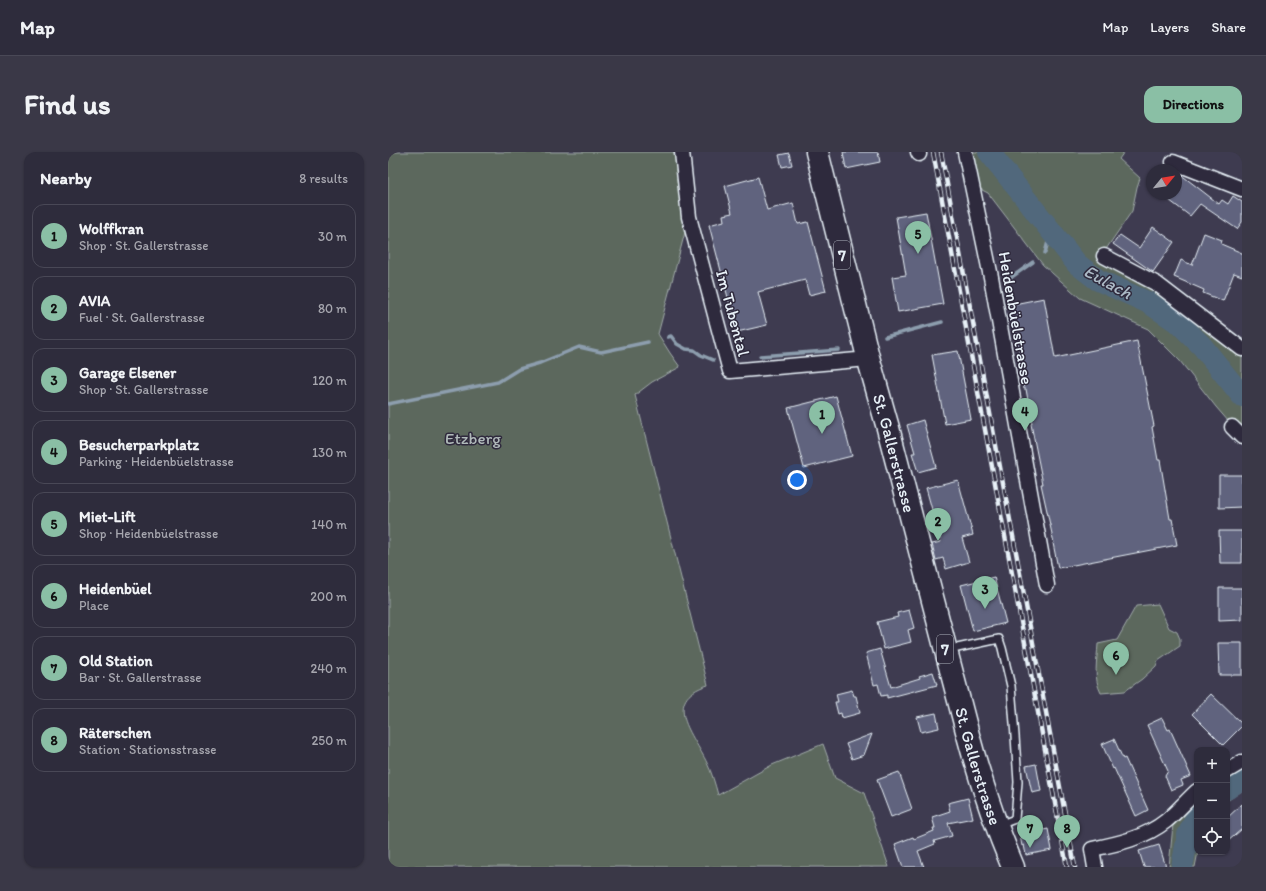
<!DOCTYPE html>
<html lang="en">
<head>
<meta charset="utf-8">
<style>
	:root { --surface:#2e2c3c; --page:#3a3847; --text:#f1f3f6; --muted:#a7a7af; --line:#494856; --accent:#8abfa5 }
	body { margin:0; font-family:Itim,sans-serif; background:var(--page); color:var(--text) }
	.controls { position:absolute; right:12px; bottom:12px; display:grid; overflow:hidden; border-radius:8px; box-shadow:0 1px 3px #0004 }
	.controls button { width:36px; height:36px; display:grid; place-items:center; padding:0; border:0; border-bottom:1px solid var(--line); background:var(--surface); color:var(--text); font:20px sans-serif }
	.compass { position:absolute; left:758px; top:12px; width:36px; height:36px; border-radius:50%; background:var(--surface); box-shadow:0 1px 3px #0004; rotate:60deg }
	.you { position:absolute; left:409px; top:328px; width:14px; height:14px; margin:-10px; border:3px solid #fff; border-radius:50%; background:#1a73e8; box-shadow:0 0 0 6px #1a73e833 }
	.badge { display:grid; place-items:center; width:26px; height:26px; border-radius:50%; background:var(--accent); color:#111; font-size:13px; font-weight:700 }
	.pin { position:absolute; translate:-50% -33px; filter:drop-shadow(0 1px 2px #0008) }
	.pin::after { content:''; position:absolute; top:21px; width:14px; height:12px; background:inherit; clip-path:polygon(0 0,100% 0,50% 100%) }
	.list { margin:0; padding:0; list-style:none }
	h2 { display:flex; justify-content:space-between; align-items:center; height:52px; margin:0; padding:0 16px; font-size:17px }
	h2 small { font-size:13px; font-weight:400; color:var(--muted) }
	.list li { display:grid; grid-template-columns:26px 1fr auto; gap:12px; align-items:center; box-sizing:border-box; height:64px; margin:0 8px 8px; padding:0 8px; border:1px solid var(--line); border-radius:12px }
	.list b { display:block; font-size:15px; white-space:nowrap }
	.list p { margin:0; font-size:13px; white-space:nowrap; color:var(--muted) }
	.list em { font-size:13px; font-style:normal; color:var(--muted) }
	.icon { flex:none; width:22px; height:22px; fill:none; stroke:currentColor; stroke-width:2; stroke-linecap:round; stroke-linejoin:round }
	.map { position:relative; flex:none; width:854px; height:715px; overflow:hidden; border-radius:12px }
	header { display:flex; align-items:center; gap:24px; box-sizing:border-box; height:56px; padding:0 20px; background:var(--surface); border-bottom:1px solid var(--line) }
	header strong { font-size:19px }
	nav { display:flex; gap:22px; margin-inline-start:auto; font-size:14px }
	.intro { display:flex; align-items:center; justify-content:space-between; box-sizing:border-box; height:96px; padding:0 24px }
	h1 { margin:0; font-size:28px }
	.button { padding:10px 18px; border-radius:12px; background:var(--accent); color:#111; font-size:14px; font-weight:700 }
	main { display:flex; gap:24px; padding:0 24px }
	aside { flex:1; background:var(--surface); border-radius:12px; box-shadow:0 1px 3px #0004 }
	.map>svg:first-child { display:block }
	.green { fill:#5b675d; stroke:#a2acaa }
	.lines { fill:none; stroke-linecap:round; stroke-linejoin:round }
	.stream { stroke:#8d9eae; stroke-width:3.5 }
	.river { stroke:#51677c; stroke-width:22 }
	.building { fill:#61647e; stroke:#e8f1f8 }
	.service-casing { stroke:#e8f1f8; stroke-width:10 }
	.minor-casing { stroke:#e8f1f8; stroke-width:17 }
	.primary-casing { stroke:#e8f1f8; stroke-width:25 }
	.service { stroke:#2f2a3d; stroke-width:7 }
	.minor { stroke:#2f2a3d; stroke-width:14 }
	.primary { stroke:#2f2a3d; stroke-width:22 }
	.rail-casing { stroke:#e8f1f8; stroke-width:4.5 }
	.rail { stroke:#2f2a3d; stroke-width:3; stroke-dasharray:9; stroke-linecap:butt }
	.labels { text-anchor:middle; stroke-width:3; stroke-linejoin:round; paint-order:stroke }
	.shield { fill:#2f2a3d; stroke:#b0b5c0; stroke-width:1 }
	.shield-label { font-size:16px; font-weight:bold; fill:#e8f1f8 }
	.street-label { font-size:17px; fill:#e8f1f8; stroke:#2f2a3d }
	.park-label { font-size:17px; fill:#b0baba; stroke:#2f2a3d }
	.water-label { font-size:18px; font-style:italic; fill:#acbac6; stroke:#2f2a3d }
</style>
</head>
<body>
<header>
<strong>Map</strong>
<nav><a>Map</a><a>Layers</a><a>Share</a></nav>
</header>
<div class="intro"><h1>Find us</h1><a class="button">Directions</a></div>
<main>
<aside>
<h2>Nearby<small>8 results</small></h2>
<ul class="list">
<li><span class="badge">1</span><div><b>Wolffkran</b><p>Shop · St. Gallerstrasse</p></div><em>30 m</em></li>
<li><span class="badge">2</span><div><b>AVIA</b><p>Fuel · St. Gallerstrasse</p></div><em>80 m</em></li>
<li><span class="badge">3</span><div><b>Garage Elsener</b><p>Shop · St. Gallerstrasse</p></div><em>120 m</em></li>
<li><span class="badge">4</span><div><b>Besucherparkplatz</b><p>Parking · Heidenbüelstrasse</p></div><em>130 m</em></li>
<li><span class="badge">5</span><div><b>Miet-Lift</b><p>Shop · Heidenbüelstrasse</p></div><em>140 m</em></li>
<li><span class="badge">6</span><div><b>Heidenbüel</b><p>Place</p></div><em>200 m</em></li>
<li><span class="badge">7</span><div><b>Old Station</b><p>Bar · St. Gallerstrasse</p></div><em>240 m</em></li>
<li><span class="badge">8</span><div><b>Räterschen</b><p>Station · Stationsstrasse</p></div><em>250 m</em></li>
</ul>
</aside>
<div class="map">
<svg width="854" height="715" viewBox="0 0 854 715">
	<rect width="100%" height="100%" fill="#3e3b50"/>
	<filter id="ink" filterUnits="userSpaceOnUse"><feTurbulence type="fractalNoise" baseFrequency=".025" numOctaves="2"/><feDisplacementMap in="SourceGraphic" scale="8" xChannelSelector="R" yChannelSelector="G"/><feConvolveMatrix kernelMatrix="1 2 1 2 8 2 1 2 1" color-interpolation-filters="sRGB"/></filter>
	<g filter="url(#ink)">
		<path class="green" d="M 0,0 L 294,0 L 301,65 L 270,182 L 282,201 L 292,215 L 264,230 L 247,243 L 320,533 C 272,548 306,583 319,611 C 324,621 327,632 330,643 L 384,613 L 435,592 L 447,626 L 476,641 L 501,715 L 0,715 Z
			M 577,0 L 736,0 L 731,7 L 752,26 L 749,35 L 744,59 L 714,103 L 854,197 L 854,285 L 828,255 L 792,209 L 760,177 L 692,146 L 655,113 L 600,41 L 584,33 Z
			M 770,452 L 781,476 L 789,480 L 792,487 L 792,494 L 770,509 L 768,514 L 754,527 L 737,539 L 713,541 C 705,526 709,509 710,492 L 729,488 L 748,454 Z
			M 854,610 L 854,639 L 839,649 L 839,619 Z
			M 809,639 L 810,700 L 807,715 L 781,715 L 786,662 Z"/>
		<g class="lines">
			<path class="stream" d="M 657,101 L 663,78
				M 621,127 L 645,110
				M 280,185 L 283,184 L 289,192 L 298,197 L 306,198 L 313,203 L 325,208
				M 497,185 L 554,170
				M 372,204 L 451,198
				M 0,252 L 110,230 L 131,217 L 152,211 L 191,195 L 213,200 L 260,190"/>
			<path class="river" d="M 601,0 L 689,112 L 710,128 L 761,151 L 792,172 L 814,194 L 854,244
				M 839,637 L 854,626
				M 794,715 L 800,683 L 809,664"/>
		</g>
		<path class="building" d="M 455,0 L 490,0 L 492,10 L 458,17 Z
			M 401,1 L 404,13 L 394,15 L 391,3 Z
			M 788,22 L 796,25 L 831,52 L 834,48 L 840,52 L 845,44 L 854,50 L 854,70 L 849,77 L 812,52 L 802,64 L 773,42 L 788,42 Z
			M 370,25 L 379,58 L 405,51 L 410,72 L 420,70 L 438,139 L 421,143 L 417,128 L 370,140 L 379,173 L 349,180 L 321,73 L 336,69 L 335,63 L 344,61 L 337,34 Z
			M 538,60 L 555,152 L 510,160 L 504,125 L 518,123 L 508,65 Z
			M 765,75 L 786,90 L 765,120 L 725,92 L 732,83 L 751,96 Z
			M 816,81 L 834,88 L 833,92 L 854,101 L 854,124 L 846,121 L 835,149 L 815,141 L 816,138 L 786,125 L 793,108 L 804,113 Z
			M 656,146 L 667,206 L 749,189 L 766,274 L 764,275 L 770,308 L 772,308 L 782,367 L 784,367 L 789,393 L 670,416 L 665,391 L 666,391 L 653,332 L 655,332 L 643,272 L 644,271 L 638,237 L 636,237 L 632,212 L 634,212 L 621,153 Z
			M 570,199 L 583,267 L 557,272 L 544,203 Z
			M 448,244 L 464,304 L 416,316 L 400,256 Z
			M 535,268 L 548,315 L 530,320 L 524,301 L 527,301 L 519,273 Z
			M 831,323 L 854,323 L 854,355 L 831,356 Z
			M 570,328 L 585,383 L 574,386 L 581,410 L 558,417 L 555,406 L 548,408 L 544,392 L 553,390 L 538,336 Z
			M 831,379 L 854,379 L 854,411 L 832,411 Z
			M 606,425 L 618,471 L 585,479 L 573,433 Z
			M 831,436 L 854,436 L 854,468 L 831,469 Z
			M 521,458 L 526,476 L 520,478 L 523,490 L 496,497 L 489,470 L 510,465 L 509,461 Z
			M 830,491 L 854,491 L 854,523 L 831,523 Z
			M 492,497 L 503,535 L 532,526 L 531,524 L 545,520 L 549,533 L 499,546 L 499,543 L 493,544 L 490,532 L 486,533 L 478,501 Z
			M 464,538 L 466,544 L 468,544 L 472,561 L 454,566 L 453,561 L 450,562 L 447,550 L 450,550 L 448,542 Z
			M 823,542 L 854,572 L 854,574 L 835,593 L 804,562 Z
			M 548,561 L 551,576 L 533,580 L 529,565 Z
			M 774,566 L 780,578 L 782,577 L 803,624 L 793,628 L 795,633 L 783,638 L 777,624 L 780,619 L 759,573 Z
			M 484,582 L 476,603 L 464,607 L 458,592 Z
			M 726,587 L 735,607 L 737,606 L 760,658 L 748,664 L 726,616 L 725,617 L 714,592 Z
			M 648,612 L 653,639 L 644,641 L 638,614 Z
			M 511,620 L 524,657 L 503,665 L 489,628 Z
			M 580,646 L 585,666 L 560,671 L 564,684 L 546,689 L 547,692 L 530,699 L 536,715 L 515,715 L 507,692 L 525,685 L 526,687 L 546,679 L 545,676 L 547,676 L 544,665 L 562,659 L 560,651 Z
			M 854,652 L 854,677 L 839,690 L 839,666 Z
			M 660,677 L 664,698 L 638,703 L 636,693 L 634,694 L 632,683 Z
			M 771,693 L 778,715 L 756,715 L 751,699 Z"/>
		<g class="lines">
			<defs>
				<path id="service" d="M 560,498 L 611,487 L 614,496 L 623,534 L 627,584 L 630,630 L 627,667 L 611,673"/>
				<path id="minor" d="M 294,0 L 301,65 L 342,219 L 469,208 L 480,205
					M 530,0 L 531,2
					M 577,0 L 603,125 L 659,433
					M 785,10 L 854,37
					M 716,104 L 769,132 L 854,197
					M 844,275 L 854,285
					M 839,619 L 854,610
					M 707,715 L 704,697 C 729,692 757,686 778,669 C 789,660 798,649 809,639"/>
				<g id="primary">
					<path id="s1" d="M 429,0 L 480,205 L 500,276 L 580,583 C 592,628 607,672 625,715"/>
				</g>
			</defs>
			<use href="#service" class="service-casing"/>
			<use href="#minor" class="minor-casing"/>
			<use href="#primary" class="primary-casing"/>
			<use href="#service" class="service"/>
			<use href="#minor" class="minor"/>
			<use href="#primary" class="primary"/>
			<defs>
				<path id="rail" d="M 545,0 L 679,715
					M 553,0 L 687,715"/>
			</defs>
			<use href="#rail" class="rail-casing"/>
			<use href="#rail" class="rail"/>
		</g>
	</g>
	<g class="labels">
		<g class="shield">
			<rect x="446" y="89" width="16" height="28" rx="3"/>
			<rect x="549" y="483" width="16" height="28" rx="3"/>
		</g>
		<g class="shield-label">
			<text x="454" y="109">7</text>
			<text x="557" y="503">7</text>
		</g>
		<g class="street-label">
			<text transform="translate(345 161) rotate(75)" y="6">Im Tubental</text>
			<text transform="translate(628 166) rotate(80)" y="6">Heidenbüelstrasse</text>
			<text dy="6" stroke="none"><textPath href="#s1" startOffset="311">St. Gallerstrasse</textPath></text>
			<text dy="6" stroke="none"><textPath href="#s1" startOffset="635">St. Gallerstrasse</textPath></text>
		</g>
		<g class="park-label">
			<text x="85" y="292">Etzberg</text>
		</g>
		<g class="water-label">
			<text transform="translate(720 130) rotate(29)" y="6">Eulach</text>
		</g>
	</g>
</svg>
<div class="controls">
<button>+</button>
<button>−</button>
<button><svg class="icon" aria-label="locate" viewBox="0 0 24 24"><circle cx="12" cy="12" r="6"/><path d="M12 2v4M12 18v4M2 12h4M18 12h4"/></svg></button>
</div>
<svg class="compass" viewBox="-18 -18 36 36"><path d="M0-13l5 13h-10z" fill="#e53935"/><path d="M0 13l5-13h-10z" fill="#a7a7af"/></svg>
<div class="you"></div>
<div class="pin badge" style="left:434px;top:282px">1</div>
<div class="pin badge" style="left:550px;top:389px">2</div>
<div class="pin badge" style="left:597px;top:457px">3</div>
<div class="pin badge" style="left:637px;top:279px">4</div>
<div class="pin badge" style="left:530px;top:102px">5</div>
<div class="pin badge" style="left:728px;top:523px">6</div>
<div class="pin badge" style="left:642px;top:696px">7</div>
<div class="pin badge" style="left:679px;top:696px">8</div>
</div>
</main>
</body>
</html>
